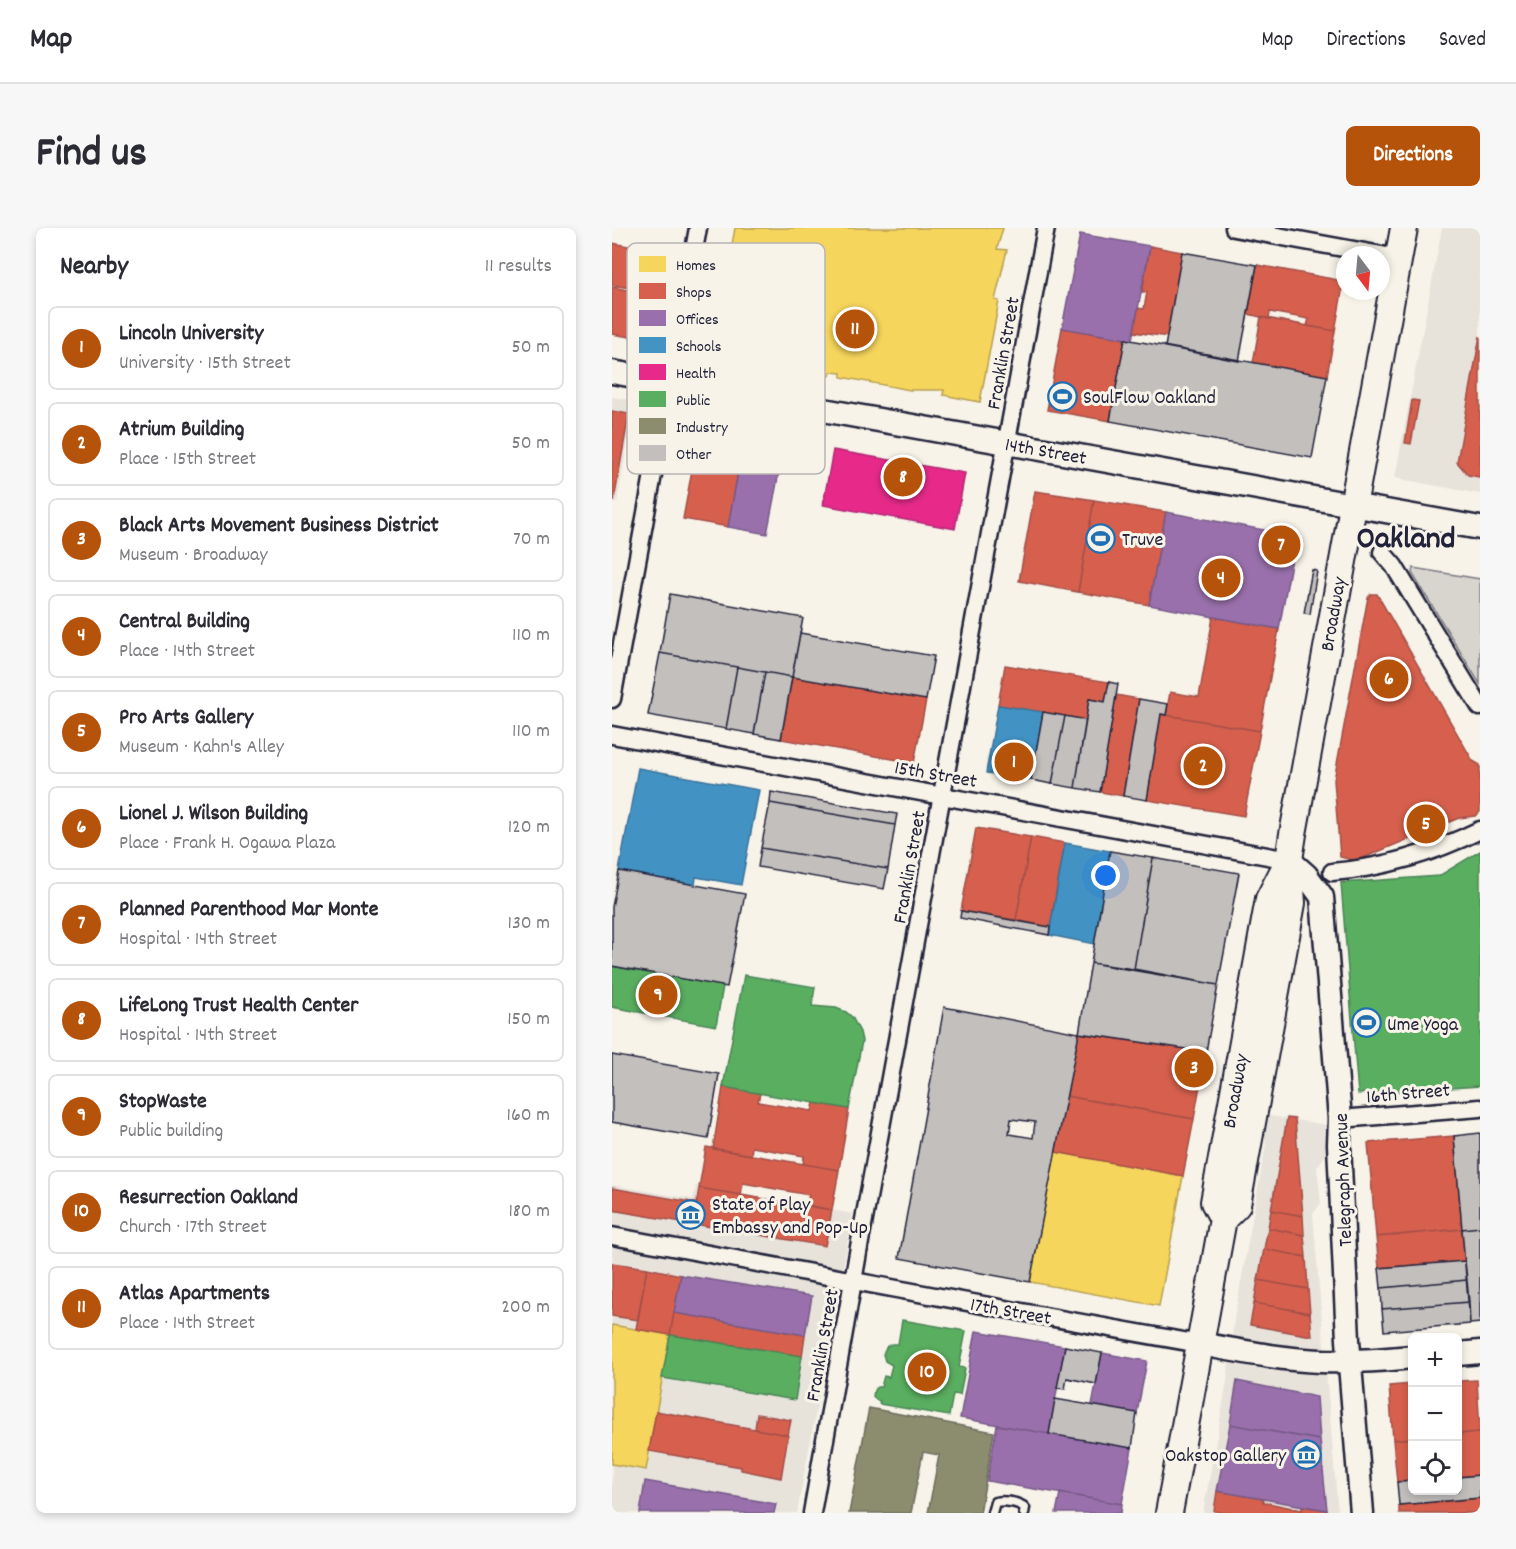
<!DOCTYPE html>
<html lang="en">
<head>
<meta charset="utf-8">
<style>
	:root { --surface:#fff; --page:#f7f7f7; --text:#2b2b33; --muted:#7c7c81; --line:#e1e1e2; --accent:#b45309 }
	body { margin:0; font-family:Dekko,sans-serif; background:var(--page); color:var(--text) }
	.controls { position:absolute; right:18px; bottom:18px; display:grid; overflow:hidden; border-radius:9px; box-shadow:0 3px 9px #0003 }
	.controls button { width:54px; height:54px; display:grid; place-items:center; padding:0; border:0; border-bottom:2px solid var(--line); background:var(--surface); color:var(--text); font:30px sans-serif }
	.compass { position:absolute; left:724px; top:18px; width:54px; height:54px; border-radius:50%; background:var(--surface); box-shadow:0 3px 9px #0003; rotate:164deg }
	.you { position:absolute; left:494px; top:648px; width:21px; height:21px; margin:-15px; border:4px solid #fff; border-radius:50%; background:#1a73e8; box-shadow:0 0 0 9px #1a73e833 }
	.badge { display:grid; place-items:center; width:39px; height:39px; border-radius:50%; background:var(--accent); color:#fff; font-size:20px; font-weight:700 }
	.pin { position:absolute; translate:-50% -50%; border:3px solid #fff; box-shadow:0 2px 6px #0006 }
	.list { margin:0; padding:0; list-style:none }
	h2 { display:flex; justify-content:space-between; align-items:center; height:78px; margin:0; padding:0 24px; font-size:26px }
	h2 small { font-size:20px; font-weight:400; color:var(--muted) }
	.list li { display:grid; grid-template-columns:39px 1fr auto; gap:18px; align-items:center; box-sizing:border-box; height:84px; margin:0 12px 12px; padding:0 12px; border:2px solid var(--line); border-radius:9px }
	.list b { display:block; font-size:22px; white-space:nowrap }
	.list p { margin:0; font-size:20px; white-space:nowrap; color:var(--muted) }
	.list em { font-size:20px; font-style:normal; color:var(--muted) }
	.icon { flex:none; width:33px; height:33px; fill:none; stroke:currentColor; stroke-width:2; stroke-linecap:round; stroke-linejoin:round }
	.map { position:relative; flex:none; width:868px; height:1285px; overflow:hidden; border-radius:9px }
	header { display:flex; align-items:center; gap:36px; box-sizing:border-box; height:84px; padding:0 30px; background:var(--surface); border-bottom:2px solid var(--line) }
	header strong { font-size:28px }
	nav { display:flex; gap:33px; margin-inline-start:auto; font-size:21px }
	.intro { display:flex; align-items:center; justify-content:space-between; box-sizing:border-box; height:144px; padding:0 36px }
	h1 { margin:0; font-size:42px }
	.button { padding:15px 27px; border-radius:9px; background:var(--accent); color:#fff; font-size:21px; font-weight:700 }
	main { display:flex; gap:36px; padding:0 36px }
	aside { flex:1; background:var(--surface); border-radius:9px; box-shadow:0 3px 9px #0003 }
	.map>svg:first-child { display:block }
	.built { fill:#e7e3db }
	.green { fill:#d8d5cf; stroke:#7d7c85; stroke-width:1.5 }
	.homes { fill:#f6d55c; stroke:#b69f52; stroke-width:1.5 }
	.shops { fill:#d6604d; stroke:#a04d48; stroke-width:1.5 }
	.offices { fill:#9970ab; stroke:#755989; stroke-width:1.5 }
	.schools { fill:#4393c3; stroke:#39719a; stroke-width:1.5 }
	.health { fill:#e7298a; stroke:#ac2772; stroke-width:1.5 }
	.public { fill:#5aae61; stroke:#498456; stroke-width:1.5 }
	.industry { fill:#8c8c6e; stroke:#6c6c5f; stroke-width:1.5 }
	.building { fill:#c2bfbd; stroke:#22223b; stroke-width:1.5; fill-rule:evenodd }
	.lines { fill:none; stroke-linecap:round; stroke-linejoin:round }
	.lane-casing { stroke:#22223b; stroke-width:13 }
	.street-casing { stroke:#22223b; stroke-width:21 }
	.secondary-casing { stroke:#22223b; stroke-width:27 }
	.primary-casing { stroke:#22223b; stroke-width:30 }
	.lane { stroke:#f7f3e8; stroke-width:8 }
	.street { stroke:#f7f3e8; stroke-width:16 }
	.secondary { stroke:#f7f3e8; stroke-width:22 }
	.primary { stroke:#f7f3e8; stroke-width:26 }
	.labels { text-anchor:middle; stroke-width:6; stroke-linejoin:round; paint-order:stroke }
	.street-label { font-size:20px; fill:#22223b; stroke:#f7f3e8 }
	.poi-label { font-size:20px; fill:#22223b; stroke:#f7f3e8; text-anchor:start }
	.town-label { font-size:32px; font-weight:bold; fill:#22223b; stroke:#f7f3e8 }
	.key { fill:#f7f3e8; stroke:#b7b4b4; stroke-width:1.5 }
	.key-label { font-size:16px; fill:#22223b }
</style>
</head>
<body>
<header>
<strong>Map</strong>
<nav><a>Map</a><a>Directions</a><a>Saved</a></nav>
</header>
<div class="intro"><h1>Find us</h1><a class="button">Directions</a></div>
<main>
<aside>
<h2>Nearby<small>11 results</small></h2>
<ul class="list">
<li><span class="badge">1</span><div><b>Lincoln University</b><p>University · 15th Street</p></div><em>50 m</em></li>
<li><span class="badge">2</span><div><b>Atrium Building</b><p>Place · 15th Street</p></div><em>50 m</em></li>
<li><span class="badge">3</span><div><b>Black Arts Movement Business District</b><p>Museum · Broadway</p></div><em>70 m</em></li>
<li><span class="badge">4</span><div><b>Central Building</b><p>Place · 14th Street</p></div><em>110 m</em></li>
<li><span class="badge">5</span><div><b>Pro Arts Gallery</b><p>Museum · Kahn's Alley</p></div><em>110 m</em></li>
<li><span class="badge">6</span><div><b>Lionel J. Wilson Building</b><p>Place · Frank H. Ogawa Plaza</p></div><em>120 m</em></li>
<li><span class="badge">7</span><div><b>Planned Parenthood Mar Monte</b><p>Hospital · 14th Street</p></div><em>130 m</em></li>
<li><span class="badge">8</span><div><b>LifeLong Trust Health Center</b><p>Hospital · 14th Street</p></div><em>150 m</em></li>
<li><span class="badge">9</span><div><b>StopWaste</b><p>Public building</p></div><em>160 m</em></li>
<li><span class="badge">10</span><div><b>Resurrection Oakland</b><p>Church · 17th Street</p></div><em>180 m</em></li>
<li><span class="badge">11</span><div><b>Atlas Apartments</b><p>Place · 14th Street</p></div><em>200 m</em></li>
</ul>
</aside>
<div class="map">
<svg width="868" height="1285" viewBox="0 0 868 1285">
	<rect width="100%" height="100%" fill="#f7f3e8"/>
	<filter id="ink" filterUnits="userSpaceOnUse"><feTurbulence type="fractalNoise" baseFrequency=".0167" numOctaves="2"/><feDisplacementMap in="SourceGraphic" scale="12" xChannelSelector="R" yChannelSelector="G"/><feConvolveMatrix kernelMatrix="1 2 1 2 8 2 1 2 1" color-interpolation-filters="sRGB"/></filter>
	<g filter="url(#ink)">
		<path class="built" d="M 830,0 L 868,0 L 868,266 L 783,250 Z
			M 0,169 L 23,173 L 5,275 L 0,274 Z
			M 653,887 L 715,897 L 713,928 L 705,939 L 709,975 L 701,986 L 726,1285 L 591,1285 L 615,1153 L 622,1092 L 654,916 L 651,905 Z
			M 0,957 L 81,971 L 84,958 L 241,986 L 185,1285 L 0,1285 L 0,1236 L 34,1242 L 58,1107 L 0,1097 Z"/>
		<path class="green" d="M 801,340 L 868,351 L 868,456 L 800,345 Z"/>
		<path class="homes" d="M 123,0 L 391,0 L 385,21 L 395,22 L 383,72 L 387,73 L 368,174 L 331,167 L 332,162 L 298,162 L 229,149 L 229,145 L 219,144 L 218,148 L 154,136 L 154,133 L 144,131 L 144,135 L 100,129 Z
			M 443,924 L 571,948 L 547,1078 L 418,1054 Z
			M 0,1097 L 58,1107 L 34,1242 L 0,1236 Z"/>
		<path class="shops" d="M 0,15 L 44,23 L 37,63 L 0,57 Z
			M 538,18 L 570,24 L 556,109 L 522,104 L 526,80 L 532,81 L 535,64 L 530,64 Z
			M 645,37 L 732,53 L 723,103 L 695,98 L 697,91 L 658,84 L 657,91 L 636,86 Z
			M 0,59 L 36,66 L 29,108 L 25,110 L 0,106 Z
			M 649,89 L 723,103 L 715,148 L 641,135 Z
			M 450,100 L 513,111 L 498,193 L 435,182 Z
			M 868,108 L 868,249 L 856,247 L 845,234 Z
			M 800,172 L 807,173 L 799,216 L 793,215 Z
			M 0,183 L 17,186 L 2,273 L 0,273 Z
			M 88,198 L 133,206 L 116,299 L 71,291 Z
			M 423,263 L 482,272 L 466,364 L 407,353 Z
			M 482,272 L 554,284 L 537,377 L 466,364 Z
			M 759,366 L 765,366 L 861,533 L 868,537 L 868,584 L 863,588 L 847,590 L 744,633 L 728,629 L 722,552 L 756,369 Z
			M 601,389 L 667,401 L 648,503 L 554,487 L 558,464 L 587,469 Z
			M 393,437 L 497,454 L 493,474 L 477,471 L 474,492 L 386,477 Z
			M 180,449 L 314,472 L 302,535 L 169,511 Z
			M 504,467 L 527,471 L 511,568 L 488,564 Z
			M 549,486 L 648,503 L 632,588 L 535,572 Z
			M 364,600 L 419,609 L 404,692 L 349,683 Z
			M 419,609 L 453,615 L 438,699 L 404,692 Z
			M 467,805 L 594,824 L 582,891 L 454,868 Z
			M 111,859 L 148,865 L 146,874 L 200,883 L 202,875 L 237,881 L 227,942 L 191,936 L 192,928 L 140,919 L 139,927 L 101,921 Z
			M 454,868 L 582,891 L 571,948 L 443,924 Z
			M 675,890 L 683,891 L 691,988 L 659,982 Z
			M 842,908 L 850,1001 L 764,1009 L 756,915 Z
			M 94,919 L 227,942 L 220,982 L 194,977 L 197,967 L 131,955 L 129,967 L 87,960 Z
			M 0,960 L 85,975 L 81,996 L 0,982 Z
			M 87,960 L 220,982 L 213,1018 L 81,996 Z
			M 659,982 L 691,988 L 692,1007 L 656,1000 Z
			M 656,1000 L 692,1007 L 694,1029 L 652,1021 Z
			M 850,1001 L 853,1033 L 767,1040 L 764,1009 Z
			M 652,1021 L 694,1029 L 696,1061 L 646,1052 Z
			M 0,1035 L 35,1040 L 26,1092 L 0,1088 Z
			M 35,1040 L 69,1047 L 58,1107 L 24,1101 Z
			M 646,1052 L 696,1061 L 698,1085 L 642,1075 Z
			M 642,1075 L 698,1085 L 700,1108 L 638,1097 Z
			M 62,1085 L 193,1107 L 190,1128 L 58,1107 Z
			M 865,1152 L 868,1204 L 846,1206 L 846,1153 Z
			M 800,1156 L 800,1210 L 781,1212 L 777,1158 Z
			M 44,1183 L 176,1207 L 169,1250 L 129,1242 L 129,1239 L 37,1223 Z
			M 145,1186 L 179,1192 L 176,1207 L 143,1201 Z
			M 868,1204 L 868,1247 L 846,1249 L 846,1206 Z
			M 800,1210 L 800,1253 L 785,1254 L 781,1212 Z
			M 605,1263 L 652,1271 L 651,1274 L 690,1282 L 690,1278 L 715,1282 L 715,1285 L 612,1285 L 602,1283 Z
			M 868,1270 L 868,1285 L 787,1285 L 787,1277 Z"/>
		<path class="offices" d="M 468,6 L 538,18 L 520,112 L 450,100 Z
			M 133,206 L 173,213 L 155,306 L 116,299 Z
			M 554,284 L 684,308 L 667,401 L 537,377 Z
			M 69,1047 L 200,1068 L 193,1107 L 62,1085 Z
			M 364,1103 L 453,1118 L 437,1206 L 348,1190 Z
			M 490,1125 L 535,1133 L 525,1185 L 480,1177 Z
			M 625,1153 L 705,1169 L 708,1212 L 618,1196 Z
			M 618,1196 L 708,1212 L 715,1282 L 605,1263 Z
			M 385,1197 L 520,1220 L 510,1276 L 375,1253 Z
			M 33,1253 L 164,1276 L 162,1285 L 28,1285 Z
			M 448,1265 L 510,1276 L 509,1285 L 444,1285 Z"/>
		<path class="schools" d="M 386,477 L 431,484 L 419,552 L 374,545 Z
			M 26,540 L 147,562 L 129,657 L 84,649 L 83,657 L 7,643 Z
			M 453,615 L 498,623 L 483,716 L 437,707 Z"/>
		<path class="health" d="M 221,222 L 353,245 L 343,301 L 211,277 Z"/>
		<path class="public" d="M 868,623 L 868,858 L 746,866 L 729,655 L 827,648 Z
			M 0,738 L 111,758 L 104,798 L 0,779 Z
			M 132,747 L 203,759 L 200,778 L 224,780 L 234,784 L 240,789 L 248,804 L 250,813 L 237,881 L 111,859 Z
			M 290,1092 L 354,1103 L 347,1139 L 353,1140 L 348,1167 L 341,1166 L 337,1188 L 267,1176 L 268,1173 L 264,1172 L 261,1168 L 262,1162 L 265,1159 L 269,1159 L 272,1148 L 277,1149 L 280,1137 L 273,1133 L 271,1126 L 275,1118 L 280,1116 L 286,1116 Z
			M 58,1107 L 190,1128 L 183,1172 L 50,1150 Z"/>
		<path class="industry" d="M 257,1180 L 382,1204 L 368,1285 L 316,1285 L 327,1227 L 311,1224 L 299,1285 L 237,1285 Z"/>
		<path class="building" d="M 570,24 L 645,37 L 627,133 L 553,119 Z
			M 513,111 L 715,148 L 700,230 L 498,193 Z
			M 700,342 L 705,343 L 698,386 L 692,385 Z
			M 58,366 L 191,390 L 180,449 L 48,425 Z
			M 188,405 L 322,428 L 314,472 L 180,449 Z
			M 48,425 L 125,439 L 114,501 L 36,487 Z
			M 125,439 L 153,444 L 142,506 L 114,501 Z
			M 153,444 L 180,449 L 169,511 L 142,506 Z
			M 497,454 L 506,456 L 488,564 L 463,560 L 477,471 L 493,474 Z
			M 527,471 L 556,476 L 554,487 L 549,486 L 535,572 L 511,568 Z
			M 431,484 L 453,488 L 440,556 L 419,552 Z
			M 453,488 L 474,492 L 463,560 L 440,556 Z
			M 159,564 L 285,586 L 283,597 L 158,575 Z
			M 158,575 L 283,597 L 276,641 L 149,620 Z
			M 149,620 L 276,641 L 272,661 L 146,639 Z
			M 498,623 L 541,630 L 522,741 L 479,735 Z
			M 541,630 L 627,645 L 606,757 L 522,741 Z
			M 7,643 L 133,666 L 115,759 L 0,738 L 0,679 Z
			M 349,683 L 438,699 L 437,707 L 348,690 Z
			M 479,735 L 606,757 L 594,824 L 467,805 Z
			M 332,779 L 467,805 L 418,1054 L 287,1030 ZM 399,891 L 423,894 L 421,910 L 397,906 Z
			M 0,827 L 107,846 L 96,911 L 0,894 Z
			M 868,905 L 868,999 L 850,1001 L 842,908 Z
			M 868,999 L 868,1095 L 858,1096 L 850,1001 Z
			M 853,1033 L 855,1052 L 769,1060 L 767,1040 Z
			M 855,1052 L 857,1074 L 770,1081 L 769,1060 Z
			M 857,1074 L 858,1096 L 772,1103 L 770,1081 Z
			M 453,1118 L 490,1125 L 484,1156 L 455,1150 L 453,1161 L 445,1160 Z
			M 443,1171 L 525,1185 L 520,1220 L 437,1206 Z
			M 868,1247 L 868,1270 L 787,1277 L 785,1254 L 800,1253 L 800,1262 L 846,1262 L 846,1249 Z"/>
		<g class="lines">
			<defs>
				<path id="lane" d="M 380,1285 L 383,1274 C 392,1272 407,1274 413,1280 L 412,1285"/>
				<path id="street" d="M 622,0 L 786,30
					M 770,324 L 782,338 L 868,479
					M 0,471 L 86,0
					M 0,507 L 677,632
					M 720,644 C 772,640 821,625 868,602
					M 728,891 L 868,880
					M 0,1008 C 196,1044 392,1082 588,1116
					M 200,1285 L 249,1008 L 434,0"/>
				<path id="secondary" d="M 0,144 L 868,300
					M 677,632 L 694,647 L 710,669 L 728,891 L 727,916 L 736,1112 L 750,1285
					M 588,1116 C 628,1123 667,1131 708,1133 C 739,1134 770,1132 800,1129
					M 846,1126 L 868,1124"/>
				<path id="primary" d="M 611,991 L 625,977 L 680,675 L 677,632 L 681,606 L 792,0
					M 557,1285 L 611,991 L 602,974 L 657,671 L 677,632"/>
			</defs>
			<use href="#lane" class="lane-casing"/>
			<use href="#street" class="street-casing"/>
			<use href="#secondary" class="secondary-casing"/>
			<use href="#primary" class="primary-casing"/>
			<use href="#lane" class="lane"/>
			<use href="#street" class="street"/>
			<use href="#secondary" class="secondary"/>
			<use href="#primary" class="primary"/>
		</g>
	</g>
	<defs>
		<symbol id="stadium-ring" viewBox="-11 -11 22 22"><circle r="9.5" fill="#f7f3e8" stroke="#1f6fb2" stroke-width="1.5"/><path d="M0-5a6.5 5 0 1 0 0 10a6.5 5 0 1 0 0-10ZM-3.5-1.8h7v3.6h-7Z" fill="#1f6fb2"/></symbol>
		<symbol id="museum-ring" viewBox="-11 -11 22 22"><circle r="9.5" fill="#f7f3e8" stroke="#1f6fb2" stroke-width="1.5"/><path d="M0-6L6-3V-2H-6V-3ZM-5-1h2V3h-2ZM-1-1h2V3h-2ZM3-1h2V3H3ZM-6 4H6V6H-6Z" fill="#1f6fb2"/></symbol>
	</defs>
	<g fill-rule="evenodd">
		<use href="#stadium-ring" x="434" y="152" width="33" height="33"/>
		<use href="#stadium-ring" x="472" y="294" width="33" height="33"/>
		<use href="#stadium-ring" x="738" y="778" width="33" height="33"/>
		<use href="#museum-ring" x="62" y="970" width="33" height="33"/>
		<use href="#museum-ring" x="678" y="1210" width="33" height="33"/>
	</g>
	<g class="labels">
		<g class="street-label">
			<text transform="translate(390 125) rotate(-80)" y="7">Franklin Street</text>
			<text transform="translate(434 222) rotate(10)" y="7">14th Street</text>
			<text transform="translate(720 386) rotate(-80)" y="7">Broadway</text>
			<text transform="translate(324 545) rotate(10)" y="7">15th Street</text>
			<text transform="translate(296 639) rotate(-80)" y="7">Franklin Street</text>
			<text transform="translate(622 863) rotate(-80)" y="7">Broadway</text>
			<text transform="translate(796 864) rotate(-5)" y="7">16th Street</text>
			<text transform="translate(730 952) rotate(-92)" y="7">Telegraph Avenue</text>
			<text transform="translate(399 1082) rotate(10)" y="7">17th Street</text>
			<text transform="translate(209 1117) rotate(-80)" y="7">Franklin Street</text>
		</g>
		<g class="poi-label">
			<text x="471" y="175">SoulFlow Oakland</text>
			<text x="510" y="317">Truve</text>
			<text x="775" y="802">Ume Yoga</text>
			<text x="100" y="982">State of Play<tspan x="100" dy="23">Embassy and Pop-Up</tspan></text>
			<text x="674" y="1233" text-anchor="end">Oakstop Gallery</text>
		</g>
		<g class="town-label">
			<text x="794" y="319">Oakland</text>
		</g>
	</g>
	<rect x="15" y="15" width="198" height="231" rx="9" class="key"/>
	<rect x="27" y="28" width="27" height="16" fill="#f6d55c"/>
	<rect x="27" y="55" width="27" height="16" fill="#d6604d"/>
	<rect x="27" y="82" width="27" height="16" fill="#9970ab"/>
	<rect x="27" y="109" width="27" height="16" fill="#4393c3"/>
	<rect x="27" y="136" width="27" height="16" fill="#e7298a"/>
	<rect x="27" y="163" width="27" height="16" fill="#5aae61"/>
	<rect x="27" y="190" width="27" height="16" fill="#8c8c6e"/>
	<rect x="27" y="217" width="27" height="16" fill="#c2bfbd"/>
	<g class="key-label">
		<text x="64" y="42">Homes</text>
		<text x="64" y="69">Shops</text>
		<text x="64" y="96">Offices</text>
		<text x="64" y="123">Schools</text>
		<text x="64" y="150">Health</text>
		<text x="64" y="177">Public</text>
		<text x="64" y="204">Industry</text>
		<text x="64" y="231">Other</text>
	</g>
</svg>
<div class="controls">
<button>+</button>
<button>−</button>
<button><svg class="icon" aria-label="locate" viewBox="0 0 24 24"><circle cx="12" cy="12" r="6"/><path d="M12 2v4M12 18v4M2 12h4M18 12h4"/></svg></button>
</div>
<svg class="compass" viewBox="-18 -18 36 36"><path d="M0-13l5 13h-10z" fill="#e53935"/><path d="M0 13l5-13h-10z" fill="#7c7c81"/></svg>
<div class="you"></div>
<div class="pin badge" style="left:402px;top:534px">1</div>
<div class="pin badge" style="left:591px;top:538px">2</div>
<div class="pin badge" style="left:582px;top:840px">3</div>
<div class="pin badge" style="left:609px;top:350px">4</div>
<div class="pin badge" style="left:814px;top:596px">5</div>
<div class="pin badge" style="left:777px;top:451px">6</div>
<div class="pin badge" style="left:669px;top:317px">7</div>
<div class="pin badge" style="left:291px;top:249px">8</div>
<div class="pin badge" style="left:46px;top:767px">9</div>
<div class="pin badge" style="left:315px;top:1144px">10</div>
<div class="pin badge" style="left:243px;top:101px">11</div>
</div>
</main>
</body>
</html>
